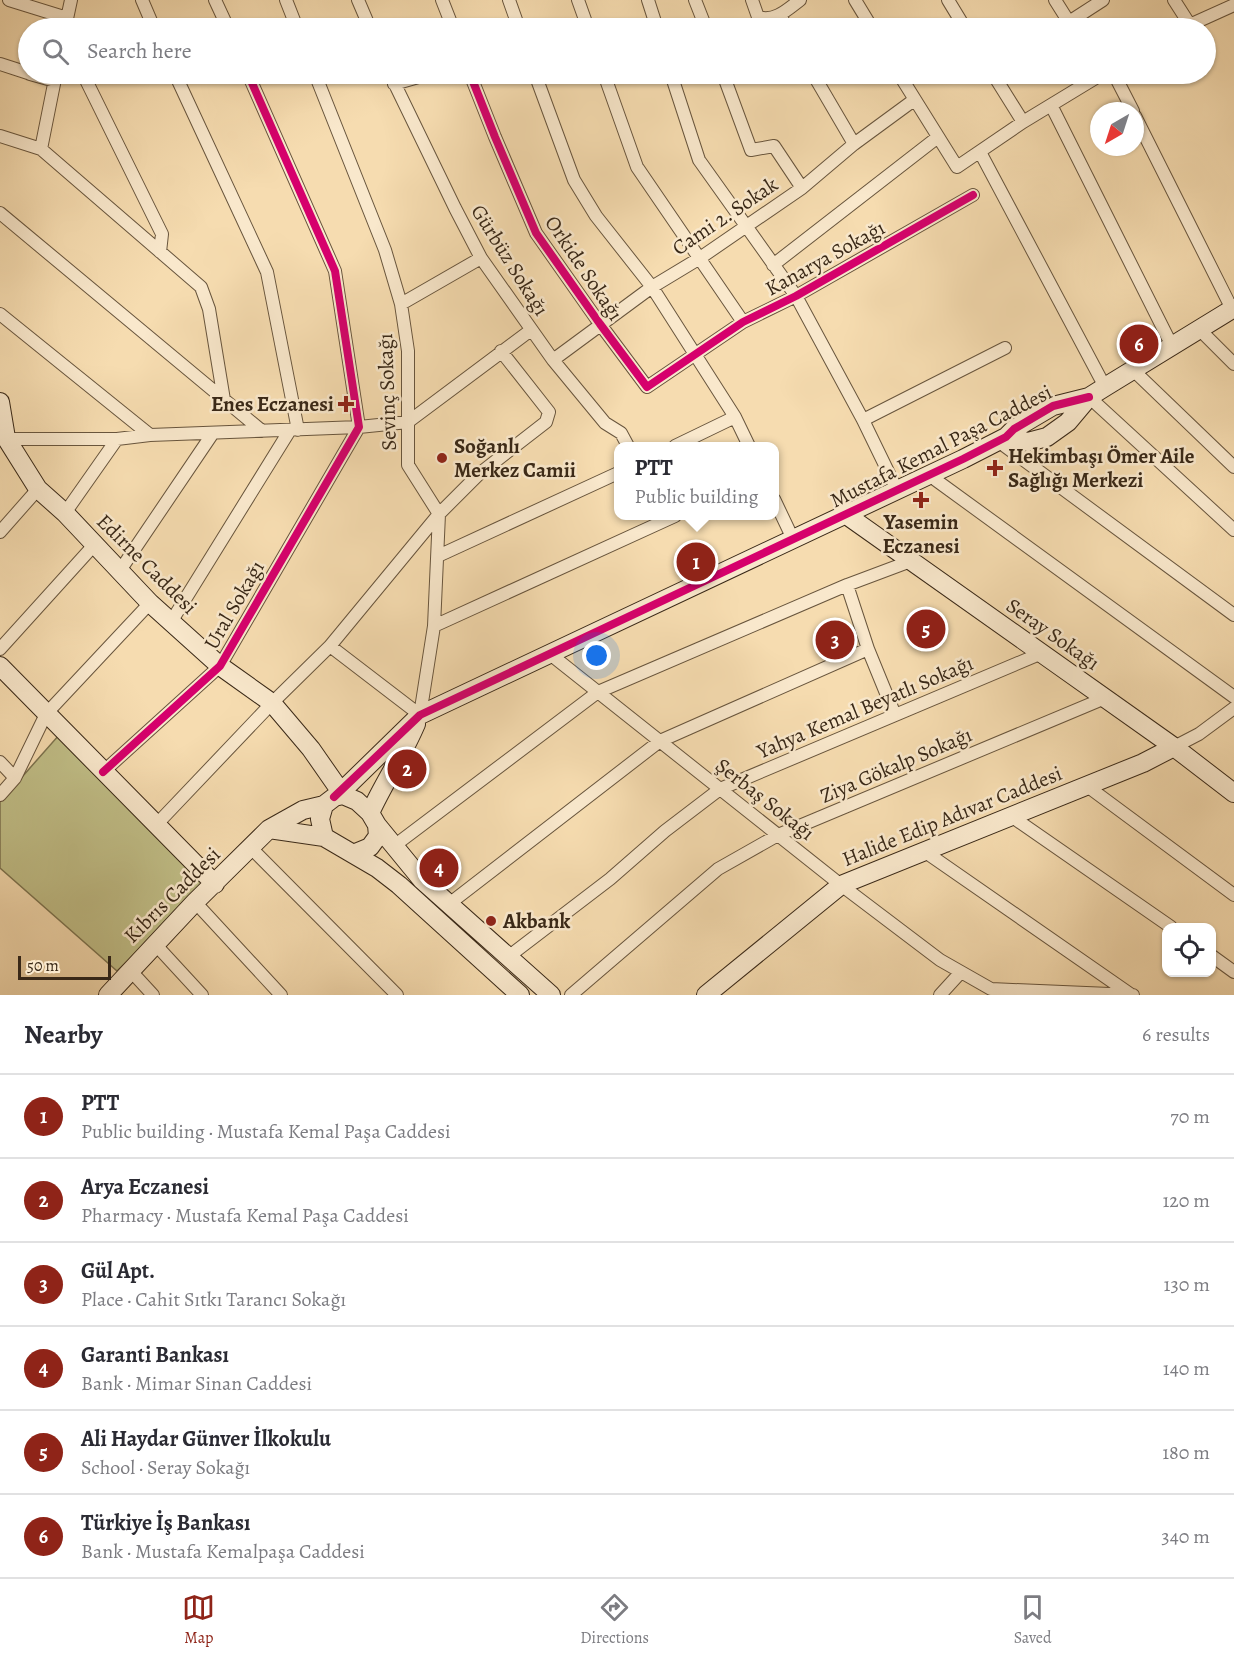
<!DOCTYPE html>
<html lang="en">
<head>
<meta charset="utf-8">
<style>
	:root { --surface:#fff; --page:#f2f2f3; --text:#2b2b33; --muted:#7c7c81; --line:#e1e1e2; --accent:#8f2418 }
	body { margin:0; font-family:Alegreya,serif; background:var(--page); color:var(--text) }
	.controls { position:absolute; right:18px; bottom:18px; display:grid; overflow:hidden; border-radius:12px; box-shadow:0 2px 4px #0004 }
	.controls button { width:54px; height:54px; display:grid; place-items:center; padding:0; border:0; border-bottom:2px solid var(--line); background:var(--surface); color:var(--text); font:30px sans-serif }
	.compass { position:absolute; left:1090px; top:102px; width:54px; height:54px; border-radius:50%; background:var(--surface); box-shadow:0 2px 4px #0004; rotate:219deg }
	.scale { position:absolute; left:18px; bottom:15px; width:93px; box-sizing:border-box; padding-left:6px; border:3px solid #392817; border-top:0; font-size:16px; line-height:21px; white-space:nowrap; color:#392817; -webkit-text-stroke:4px #f9e8cc; paint-order:stroke }
	.you { position:absolute; left:597px; top:656px; width:21px; height:21px; margin:-15px; border:4px solid #fff; border-radius:50%; background:#1a73e8; box-shadow:0 0 0 9px #1a73e833 }
	.badge { display:grid; place-items:center; width:39px; height:39px; border-radius:50%; background:var(--accent); color:#fff; font-size:20px; font-weight:700 }
	.pin { position:absolute; translate:-50% -50%; border:3px solid #fff; box-shadow:0 2px 6px #0006 }
	.popup { position:absolute; left:614px; top:442px; width:165px; height:78px; box-sizing:border-box; display:grid; place-content:center; border-radius:12px; background:var(--surface); filter:drop-shadow(0 2px 4px #0005); font-size:20px; white-space:nowrap; color:var(--muted) }
	.popup b { font-size:22px; color:var(--text) }
	.popup::after { content:''; position:absolute; left:50%; top:100%; margin-left:-12px; border:12px solid transparent; border-top-color:var(--surface) }
	.list { margin:0; padding:0; list-style:none }
	h2 { display:flex; justify-content:space-between; align-items:center; height:78px; margin:0; padding:0 24px; font-size:26px }
	h2 small { font-size:20px; font-weight:400; color:var(--muted) }
	.list li { display:grid; grid-template-columns:39px 1fr auto; gap:18px; align-items:center; box-sizing:border-box; height:84px; padding:0 24px; border-top:2px solid var(--line) }
	.list b { display:block; font-size:22px; white-space:nowrap }
	.list p { margin:0; font-size:20px; white-space:nowrap; color:var(--muted) }
	.list em { font-size:20px; font-style:normal; color:var(--muted) }
	.icon { flex:none; width:33px; height:33px; fill:none; stroke:currentColor; stroke-width:2; stroke-linecap:round; stroke-linejoin:round }
	.map { position:relative; flex:none; width:1234px; height:995px; overflow:hidden }
	.search { position:absolute; background:var(--surface); box-shadow:0 2px 4px #0004; left:18px; right:18px; top:18px; height:66px; display:flex; align-items:center; gap:15px; box-sizing:border-box; padding:0 21px; border-radius:33px; color:var(--muted); font-size:22px }
	.sheet { height:582px; background:var(--surface) }
	nav { display:flex; justify-content:space-around; align-items:center; box-sizing:border-box; height:84px; border-top:2px solid var(--line); background:var(--surface); font-size:16px; color:var(--muted) }
	nav a { display:grid; justify-items:center; gap:3px }
	nav .on { color:var(--accent) }
	.map>svg:first-child { display:block }
	.green { fill:#c1bf88; stroke:#7d7450; stroke-width:1.5 }
	.lines { fill:none; stroke-linecap:round; stroke-linejoin:round }
	.street-casing { stroke:#68553d; stroke-width:14 }
	.secondary-casing { stroke:#392817; stroke-width:20 }
	.street { stroke:#f9e8cc; stroke-width:12 }
	.secondary { stroke:#f9e8cc; stroke-width:18 }
	.cycleway-casing { stroke:#f9e8cc; stroke-width:11 }
	.cycleway { stroke:#d6006c; stroke-width:8 }
	.poi-dot { fill:#8f2418; stroke:#f9e8cc; stroke-width:2 }
	.labels { text-anchor:middle; stroke-width:5; stroke-linejoin:round; paint-order:stroke }
	.street-label { font-size:21px; fill:#392817; stroke:#f9e8cc }
	.poi-label { font-size:21px; font-weight:bold; fill:#392817; stroke:#f9e8cc; text-anchor:start }
</style>
</head>
<body>
<div class="map">
<svg width="1234" height="995" viewBox="0 0 1234 995">
	<rect width="100%" height="100%" fill="#f6dcb0"/>
	<filter id="stains"><feTurbulence type="fractalNoise" baseFrequency=".00333" numOctaves="4"/><feColorMatrix values="0 0 0 0 .2 0 0 0 0 .09 0 0 0 0 .02 0 0 0 .5 -.17"/></filter>
	<radialGradient id="worn" r=".72"><stop offset=".6" stop-color="#630" stop-opacity="0"/><stop offset="1" stop-color="#630" stop-opacity=".3"/></radialGradient>
	<path class="green" d="M 59,735 L 207,884 L 117,971 L 0,868 L 0,802 Z"/>
	<g class="lines">
		<defs>
			<path id="street" d="M 9,0 L 67,18
				M 142,0 L 154,28
				M 215,0 L 228,28
				M 286,0 L 297,28
				M 358,0 L 370,28
				M 442,0 L 453,28
				M 509,0 L 519,28
				M 578,0 L 588,28
				M 648,0 L 657,28
				M 695,0 L 706,28
				M 752,0 L 758,17 C 775,22 787,10 800,0
				M 855,0 L 872,28
				M 948,0 L 965,28
				M 1055,0 L 1072,27
				M 1174,0 L 1190,25
				M 780,15 L 787,28
				M 1069,22 L 1103,0
				M 65,28 L 71,0
				M 1183,28 L 1234,5
				M 0,64 L 28,73
				M 30,74 L 55,81
				M 83,74 L 162,234 L 160,252
				M 175,74 L 267,272 L 298,430
				M 315,74 L 385,250 L 401,304 L 408,351 L 408,465 L 439,514 L 434,626 L 420,715 L 330,646
				M 390,74 L 455,208 L 481,258 L 553,360 L 605,423 L 621,433 L 628,446
				M 470,74 L 495,137 L 536,233 L 600,324 L 647,387 L 743,322 L 796,296 L 973,195
				M 535,74 L 574,180 L 596,216 L 652,287 L 735,417 L 749,446
				M 604,74 L 637,167 L 743,322
				M 671,74 L 699,160 L 796,296 L 863,420 L 897,490
				M 723,74 L 751,150 L 774,146 L 802,188
				M 813,74 L 854,144
				M 899,74 L 957,167 L 1023,122 L 1102,74
				M 993,74 L 1023,122
				M 1114,74 L 1133,111
				M 394,84 L 429,74
				M 1051,105 L 1172,346
				M 1135,116 L 1232,309
				M 0,136 L 41,149 L 201,287 L 209,309 L 224,400
				M 41,149 L 56,74
				M 980,152 L 1105,387
				M 0,213 L 262,431
				M 773,265 L 938,137
				M 401,304 L 481,258
				M 0,314 L 150,435
				M 1199,329 L 1234,364
				M 553,360 L 652,287 L 700,258 L 802,188 L 854,144 L 914,100
				M 1132,369 L 1234,467
				M 1089,397 L 1234,530
				M 863,420 L 1005,348
				M 408,422 L 531,330
				M 1,439 L 117,439 L 150,435 L 359,427 L 408,422
				M 998,441 L 1234,615
				M 675,446 L 735,417
				M 929,475 L 1234,697
				M 774,499 L 793,539
				M 65,513 L 117,439
				M 0,532 L 38,489
				M 438,556 L 618,473
				M 119,572 L 213,433
				M 847,585 L 868,649 L 895,715
				M 171,622 L 290,430
				M 434,626 L 675,516
				M 0,649 L 95,544
				M 550,654 L 841,885 L 940,960 L 991,989 L 1133,995
				M 1174,747 L 1199,734 L 1234,708
				M 0,762 L 15,778
				M 103,772 L 220,666 L 359,427 L 335,271 L 248,74
				M 1087,786 L 1234,895
				M 0,795 L 15,778 L 46,714 L 150,603
				M 1011,816 L 1171,927
				M 156,825 L 272,703 L 330,646 L 439,514 L 479,474 L 546,422 L 549,412 L 501,351
				M 394,846 L 598,692 L 847,585 L 911,561
				M 251,848 L 397,995
				M 924,851 L 1130,994
				M 195,902 L 281,995
				M 449,904 L 660,741 L 868,649
				M 155,944 L 202,995
				M 1212,956 L 1234,972
				M 508,957 L 610,879 L 665,831 L 720,789 L 1042,653
				M 130,970 L 153,995
				M 571,995 L 718,869 L 778,835 L 1105,698
				M 940,995 L 961,972"/>
			<path id="secondary" d="M 0,402 L 6,438 L 38,489 L 65,513 L 150,603 L 220,666 L 272,703 L 311,749 L 341,792
				M 1006,437 L 1028,442 L 1047,437 L 1068,422 L 1089,397 L 1105,387 L 1234,308
				M 845,514 L 1174,747 L 1234,793
				M 0,666 L 215,884
				M 334,797 L 343,795 L 357,801 L 370,813 L 377,825 L 422,880 L 551,995
				M 370,813 C 384,782 403,755 416,724
				M 269,829 L 324,837
				M 353,854 L 370,847 L 378,836 L 377,825
				M 108,995 L 195,902 L 269,829 L 303,810 L 324,805
				M 520,995 L 399,885 L 377,868 L 324,837 L 320,819 L 324,805 L 341,792 L 420,715 L 963,459 L 1006,437 L 1014,429 L 1053,406 L 1089,397
				M 706,995 L 841,885 L 1143,763 L 1174,747"/>
		</defs>
		<use href="#street" class="street-casing"/>
		<use href="#secondary" class="secondary-casing"/>
		<use href="#street" class="street"/>
		<use href="#secondary" class="secondary"/>
		<defs>
			<path id="cycleway" d="M 470,74 L 495,137 L 536,233 L 600,324 L 647,387 L 743,322 L 796,296 L 973,195
				M 103,772 L 220,666 L 359,427 L 335,271 L 248,74
				M 334,797 L 420,715 L 963,459 L 1006,437 L 1014,429 L 1053,406 L 1089,397"/>
		</defs>
		<use href="#cycleway" class="cycleway-casing"/>
		<use href="#cycleway" class="cycleway"/>
	</g>
	<g class="poi-dot">
		<path d="M343 395h6v6h6v6h-6v6h-6v-6h-6v-6h6z"/>
		<circle cx="442" cy="458" r="6"/>
		<path d="M992 459h6v6h6v6h-6v6h-6v-6h-6v-6h6z"/>
		<path d="M918 491h6v6h6v6h-6v6h-6v-6h-6v-6h6z"/>
		<circle cx="491" cy="921" r="6"/>
	</g>
	<g class="labels">
		<g class="street-label">
			<text transform="translate(725 216) rotate(-34)" y="7">Cami 2. Sokak</text>
			<text transform="translate(825 258) rotate(-29)" y="7">Kanarya Sokağı</text>
			<text transform="translate(510 260) rotate(58)" y="7">Gürbüz Sokağı</text>
			<text transform="translate(584 268) rotate(56)" y="7">Orkide Sokağı</text>
			<text transform="translate(387 392) rotate(-92)" y="7">Sevinç Sokağı</text>
			<text transform="translate(941 446) rotate(-27)" y="7">Mustafa Kemal Paşa Caddesi</text>
			<text transform="translate(147 564) rotate(45)" y="7">Edirne Caddesi</text>
			<text transform="translate(234 605) rotate(-60)" y="7">Ural Sokağı</text>
			<text transform="translate(1053 634) rotate(35)" y="7">Seray Sokağı</text>
			<text transform="translate(865 707) rotate(-23)" y="7">Yahya Kemal Beyatlı Sokağı</text>
			<text transform="translate(896 765) rotate(-23)" y="7">Ziya Gökalp Sokağı</text>
			<text transform="translate(765 799) rotate(38)" y="7">Şerbaş Sokağı</text>
			<text transform="translate(952 816) rotate(-22)" y="7">Halide Edip Adıvar Caddesi</text>
			<text transform="translate(172 895) rotate(-45)" y="7">Kıbrıs Caddesi</text>
		</g>
		<g class="poi-label">
			<text x="334" y="411" text-anchor="end">Enes Eczanesi</text>
			<text x="454" y="453">Soğanlı<tspan x="454" dy="24">Merkez Camii</tspan></text>
			<text x="1008" y="463">Hekimbaşı Ömer Aile<tspan x="1008" dy="24">Sağlığı Merkezi</tspan></text>
			<text x="921" y="529" text-anchor="middle">Yasemin<tspan x="921" dy="24">Eczanesi</tspan></text>
			<text x="503" y="928">Akbank</text>
		</g>
	</g>
	<rect width="100%" height="100%" filter="url(#stains)"/>
	<rect width="100%" height="100%" fill="url(#worn)"/>
</svg>
<div class="controls">
<button><svg class="icon" aria-label="locate" viewBox="0 0 24 24"><circle cx="12" cy="12" r="6"/><path d="M12 2v4M12 18v4M2 12h4M18 12h4"/></svg></button>
</div>
<svg class="compass" viewBox="-18 -18 36 36"><path d="M0-13l5 13h-10z" fill="#e53935"/><path d="M0 13l5-13h-10z" fill="#7c7c81"/></svg>
<div class="scale">50 m</div>
<div class="you"></div>
<div class="pin badge" style="left:696px;top:562px">1</div>
<div class="popup"><b>PTT</b>Public building</div>
<div class="pin badge" style="left:407px;top:769px">2</div>
<div class="pin badge" style="left:835px;top:640px">3</div>
<div class="pin badge" style="left:439px;top:868px">4</div>
<div class="pin badge" style="left:926px;top:629px">5</div>
<div class="pin badge" style="left:1139px;top:344px">6</div>
<div class="search"><svg class="icon" aria-label="search" viewBox="0 0 24 24"><circle cx="10" cy="10" r="6"/><path d="M15 15l6 6"/></svg>Search here</div>
</div>
<section class="sheet">
<h2>Nearby<small>6 results</small></h2>
<ul class="list">
<li><span class="badge">1</span><div><b>PTT</b><p>Public building · Mustafa Kemal Paşa Caddesi</p></div><em>70 m</em></li>
<li><span class="badge">2</span><div><b>Arya Eczanesi</b><p>Pharmacy · Mustafa Kemal Paşa Caddesi</p></div><em>120 m</em></li>
<li><span class="badge">3</span><div><b>Gül Apt.</b><p>Place · Cahit Sıtkı Tarancı Sokağı</p></div><em>130 m</em></li>
<li><span class="badge">4</span><div><b>Garanti Bankası</b><p>Bank · Mimar Sinan Caddesi</p></div><em>140 m</em></li>
<li><span class="badge">5</span><div><b>Ali Haydar Günver İlkokulu</b><p>School · Seray Sokağı</p></div><em>180 m</em></li>
<li><span class="badge">6</span><div><b>Türkiye İş Bankası</b><p>Bank · Mustafa Kemalpaşa Caddesi</p></div><em>340 m</em></li>
</ul>
</section>
<nav>
<a class="on"><svg class="icon" aria-label="map" viewBox="0 0 24 24"><path d="M3 6l6-2 6 2 6-2v14l-6 2-6-2-6 2zM9 4v14M15 6v14"/></svg>Map</a>
<a><svg class="icon" aria-label="directions" viewBox="0 0 24 24"><path d="M12 3l9 9-9 9-9-9zM9 14v-3h6M13 9l2 2-2 2"/></svg>Directions</a>
<a><svg class="icon" aria-label="saved" viewBox="0 0 24 24"><path d="M7 4h10v16l-5-4-5 4z"/></svg>Saved</a>
</nav>
</body>
</html>
